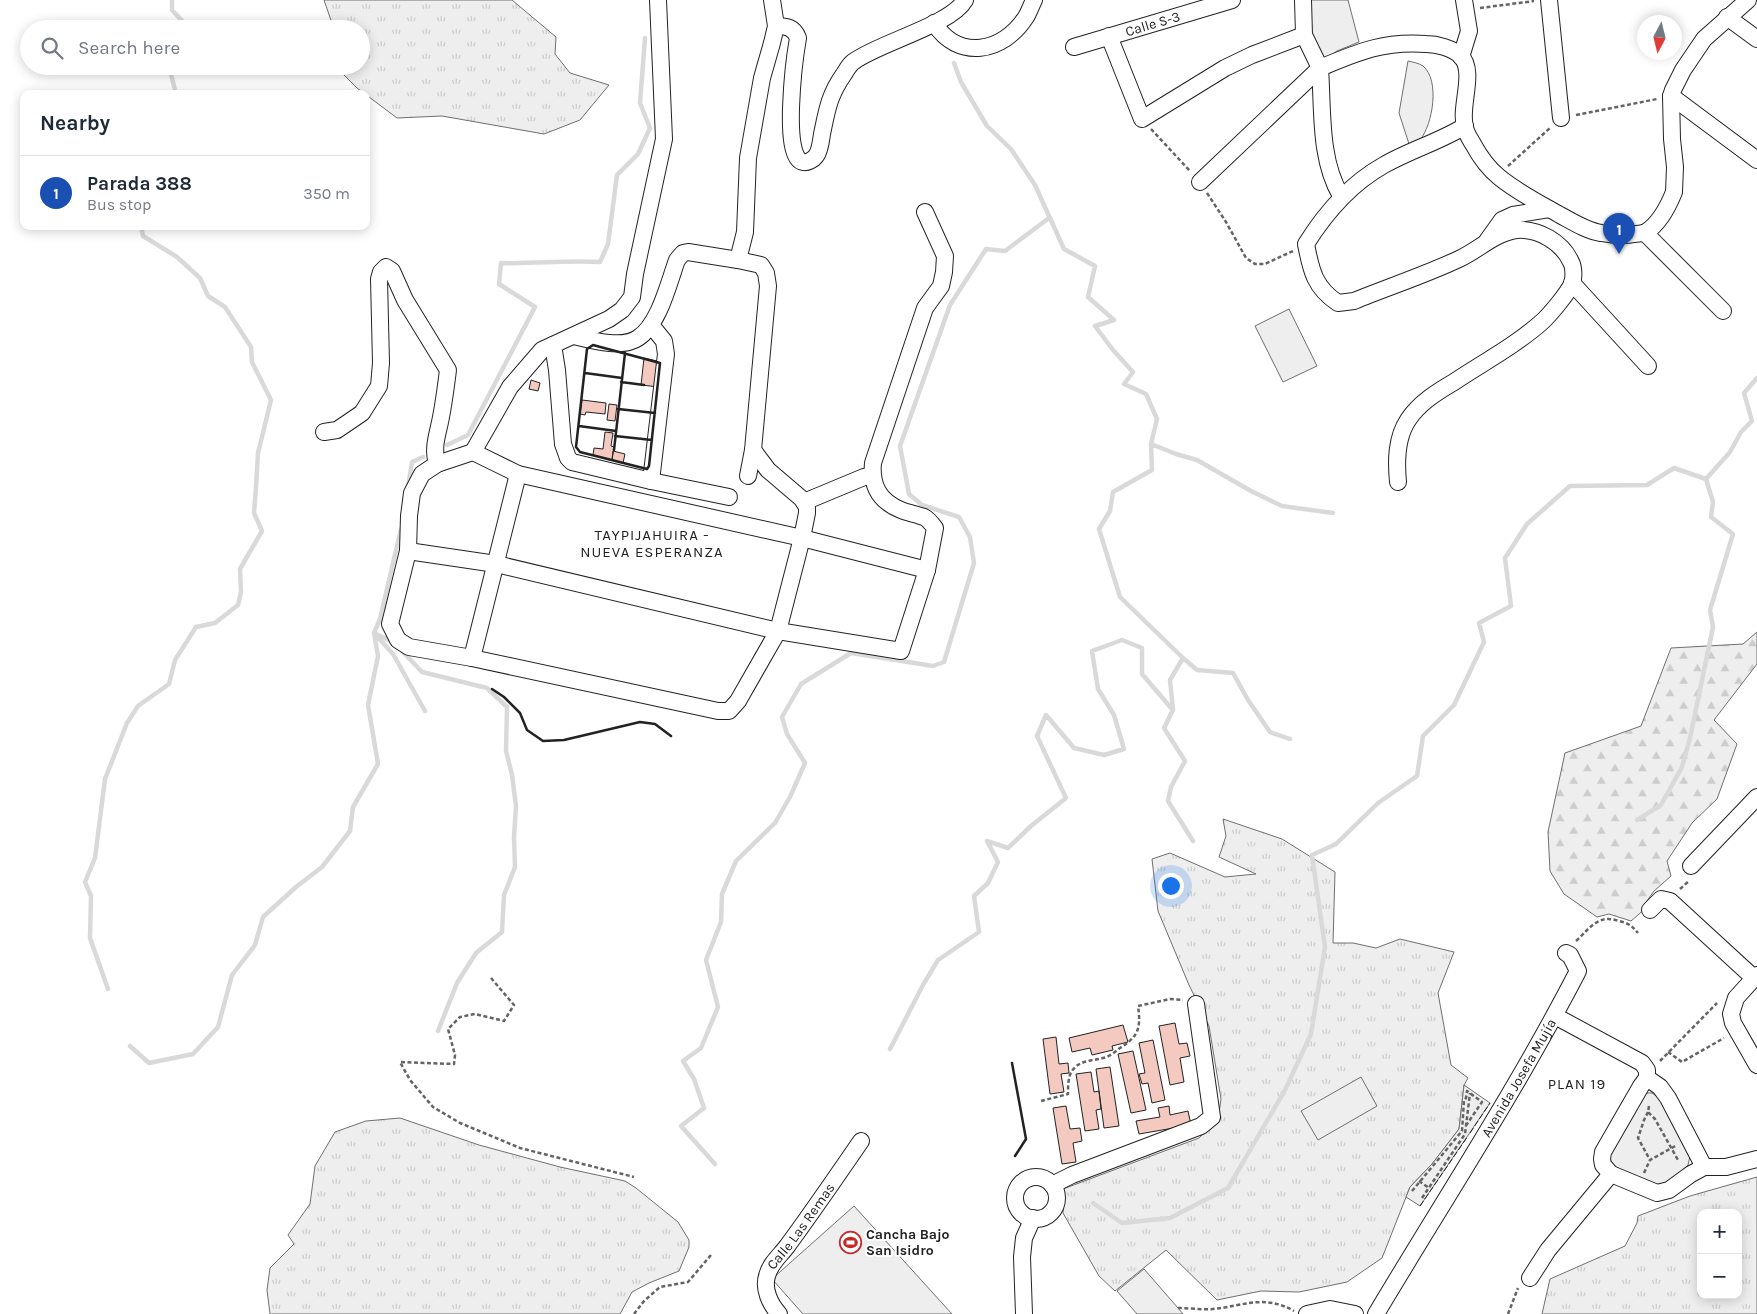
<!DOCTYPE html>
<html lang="en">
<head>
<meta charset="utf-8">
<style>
	:root { --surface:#fff; --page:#f2f2f3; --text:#1f2937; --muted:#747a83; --line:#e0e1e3; --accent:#c62828 }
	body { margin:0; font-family:Karla,sans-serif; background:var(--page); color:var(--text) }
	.controls { position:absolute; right:15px; bottom:15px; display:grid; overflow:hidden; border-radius:10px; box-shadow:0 2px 12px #0003 }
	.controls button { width:45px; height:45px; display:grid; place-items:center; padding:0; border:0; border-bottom:1px solid var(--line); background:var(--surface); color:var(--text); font:25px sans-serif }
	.compass { position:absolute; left:1637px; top:15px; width:45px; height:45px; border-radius:50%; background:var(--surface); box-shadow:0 2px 12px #0003; rotate:187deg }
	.you { position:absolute; left:1170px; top:885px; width:18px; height:18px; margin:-12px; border:4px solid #fff; border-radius:50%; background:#1a73e8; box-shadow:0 0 0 8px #1a73e833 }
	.badge { display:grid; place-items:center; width:32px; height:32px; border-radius:50%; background:var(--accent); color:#fff; font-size:16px; font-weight:700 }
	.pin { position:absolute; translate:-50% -41px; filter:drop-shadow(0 1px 2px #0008) }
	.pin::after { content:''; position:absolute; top:26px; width:18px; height:15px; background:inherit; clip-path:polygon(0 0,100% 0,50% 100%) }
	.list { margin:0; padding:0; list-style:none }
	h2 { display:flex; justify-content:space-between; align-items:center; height:65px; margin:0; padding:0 20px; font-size:21px }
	h2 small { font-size:16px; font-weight:400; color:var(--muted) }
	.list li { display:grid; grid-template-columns:32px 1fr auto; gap:15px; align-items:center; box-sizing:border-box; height:75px; padding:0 20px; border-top:1px solid var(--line) }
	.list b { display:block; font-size:19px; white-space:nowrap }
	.list p { margin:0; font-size:16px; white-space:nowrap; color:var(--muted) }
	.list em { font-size:16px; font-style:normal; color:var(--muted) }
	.icon { flex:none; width:28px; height:28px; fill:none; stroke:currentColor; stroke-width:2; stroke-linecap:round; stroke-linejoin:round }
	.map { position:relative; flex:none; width:1757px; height:1314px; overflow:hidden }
	.search { position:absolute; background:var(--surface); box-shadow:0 2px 12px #0003; left:20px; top:20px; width:350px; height:55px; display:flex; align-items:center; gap:12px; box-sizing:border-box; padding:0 18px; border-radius:28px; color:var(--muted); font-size:19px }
	.panel { position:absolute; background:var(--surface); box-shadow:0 2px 12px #0003; left:20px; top:90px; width:350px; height:140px; border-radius:10px }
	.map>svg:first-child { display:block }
	.grass { fill:url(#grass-tufts); stroke:#6f6f6f; fill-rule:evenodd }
	.forest { fill:url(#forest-firs); stroke:#6f6f6f }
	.green { fill:#eee; stroke:#6f6f6f }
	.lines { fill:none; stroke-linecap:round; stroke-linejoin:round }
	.stream { stroke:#d9d9d9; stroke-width:4.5 }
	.building { fill:#f3c9c0; stroke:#222 }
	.minor-casing { stroke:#222; stroke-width:18 }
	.path { stroke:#646464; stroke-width:2.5; stroke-dasharray:4 2.5; stroke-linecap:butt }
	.minor { stroke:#fff; stroke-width:16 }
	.fence { stroke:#222; stroke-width:1; stroke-dasharray:6 2.5; stroke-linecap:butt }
	.wall { stroke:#222; stroke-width:2.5 }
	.labels { text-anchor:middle; stroke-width:4; stroke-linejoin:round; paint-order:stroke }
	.street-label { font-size:14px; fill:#222; stroke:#fff }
	.poi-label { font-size:14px; font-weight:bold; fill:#222; stroke:#fff; text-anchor:start }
	.neighbourhood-label { font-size:15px; letter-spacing:1px; fill:#222; stroke:#fff }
</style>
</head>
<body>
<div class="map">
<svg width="1757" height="1314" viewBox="0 0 1757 1314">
	<defs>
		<pattern id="grass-tufts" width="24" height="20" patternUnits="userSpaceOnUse" patternTransform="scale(1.25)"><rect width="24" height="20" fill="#eee"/><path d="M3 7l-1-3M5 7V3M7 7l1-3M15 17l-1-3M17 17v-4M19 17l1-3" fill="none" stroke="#ccc"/></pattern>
		<pattern id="forest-firs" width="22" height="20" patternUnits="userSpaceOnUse" patternTransform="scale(1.25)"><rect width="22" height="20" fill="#eee"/><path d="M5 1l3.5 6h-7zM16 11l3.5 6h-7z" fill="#ccc"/></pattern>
	</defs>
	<rect width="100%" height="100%" fill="#fff"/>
	<path class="grass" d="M 324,0 L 512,0 L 556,37 L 555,54 L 570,73 L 609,85 L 580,120 L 544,134 L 442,116 L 397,118 L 357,88 L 335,66 L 361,66 L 361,29 L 334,29 Z
		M 1223,819 L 1282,839 L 1335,872 L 1333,943 L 1353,943 L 1376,948 L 1400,939 L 1454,952 L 1438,993 L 1451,1065 L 1468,1078 L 1464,1085 L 1459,1129 L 1432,1164 L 1410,1187 L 1382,1258 L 1347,1282 L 1299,1292 L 1261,1291 L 1217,1300 L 1166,1250 L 1115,1291 L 1099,1276 L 1063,1213 L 1063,1189 L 1199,1138 L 1218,1120 L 1221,1099 L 1209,1026 L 1189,985 L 1158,911 L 1152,859 L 1170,853 L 1225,877 L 1256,874 L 1219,857 L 1226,836 Z
		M 400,1118 L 479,1145 L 560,1167 L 625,1181 L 636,1188 L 678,1222 L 689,1240 L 689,1247 L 679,1271 L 649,1283 L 632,1292 L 620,1314 L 270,1314 L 267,1290 L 270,1268 L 294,1244 L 288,1235 L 310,1204 L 315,1166 L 335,1132 L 366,1121 Z
		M 1757,1177 L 1757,1314 L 1542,1314 L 1550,1279 L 1625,1246 L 1637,1223 L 1638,1216 L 1690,1196 ZM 1701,1213 L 1738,1213 L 1738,1295 L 1701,1295 Z"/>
	<path class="forest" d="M 1757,632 L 1757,664 L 1714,720 L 1737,744 L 1717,799 L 1692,823 L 1667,861 L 1671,876 L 1654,891 L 1644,905 L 1646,908 L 1631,921 L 1609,914 L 1597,917 L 1564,894 L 1550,871 L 1548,832 L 1565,753 L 1641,726 L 1671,648 L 1743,644 Z"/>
	<path class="green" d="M 1307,0 L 1348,0 L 1359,42 L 1337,51 L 1322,61 L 1303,10 Z
		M 1408,61 C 1412,62 1419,63 1423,66 C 1440,80 1433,124 1420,140 C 1417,143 1413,145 1410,147 L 1399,113 Z
		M 1289,309 L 1317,366 L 1283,382 L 1255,326 Z
		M 1361,1077 L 1377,1106 L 1318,1140 L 1301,1111 Z
		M 1464,1085 L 1490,1103 L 1420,1206 L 1406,1197 L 1410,1187 L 1432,1164 L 1459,1129 Z
		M 1648,1093 L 1652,1093 L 1659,1098 L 1690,1156 L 1688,1165 L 1686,1167 L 1665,1185 L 1660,1187 C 1646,1181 1608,1174 1610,1154 L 1645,1094 Z
		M 854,1206 L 952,1314 L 803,1314 L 772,1279 Z
		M 1144,1269 L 1178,1308 L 1183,1314 L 1137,1314 L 1117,1291 Z"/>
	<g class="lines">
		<path class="stream" d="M 172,0 L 172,10 L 186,25 L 186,29
			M 954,63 L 961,82 L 987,126 L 1011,149 L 1035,185 L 1064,249 L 1095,266 L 1088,297 L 1114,320 L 1095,326 L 1113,350 L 1133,372 L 1124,384 L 1146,394 L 1157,419 L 1151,444 L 1152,470 L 1113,492 L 1110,511 L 1099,529 L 1120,597 L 1183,658 L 1170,680 L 1173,710 L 1164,728 L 1185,761 L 1171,787 L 1168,801 L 1193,841
			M 169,66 L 176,94
			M 1151,444 L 1176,454 L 1197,460 L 1251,491 L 1282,506 L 1333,513
			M 447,445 L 468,435 L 535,307 L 499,284 L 501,263 C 534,264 567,260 600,262 L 608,244 L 617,175 L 638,154 L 650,128 L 640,103 L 645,38
			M 408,487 L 412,462 L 423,457
			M 401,529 L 380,619 L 374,633 L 393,654 L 425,711
			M 374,633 L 393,642
			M 402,651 L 422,672 L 487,688 L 507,707 L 506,751 L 512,775 L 516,806 L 514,837 L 515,867 L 504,895 L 502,932 L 476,953 L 457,983 L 438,1031
			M 1183,658 L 1197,670 L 1233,673 L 1248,700 L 1270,732 L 1290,739
			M 1637,820 L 1661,805 L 1682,767 L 1690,738 L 1713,627 L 1710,610 L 1733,534 L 1711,517 L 1713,502 L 1706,479
			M 108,989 L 90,938 L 91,896 L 85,882 L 95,858 L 105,779 L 127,723 L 138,706 L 169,684 L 175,660 L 196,627 L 215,623 L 238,605 L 241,592 L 240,569 L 262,531 L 254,513 L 256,487 L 258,453 L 271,400 L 252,362 L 251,347 L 225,307 L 208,296 L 200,278 L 177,257 L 143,236 L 141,226
			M 130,1046 L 149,1063 L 193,1054 L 218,1027 L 232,975 L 255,945 L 263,917 L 296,887 L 322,867 L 350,831 L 353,807 L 378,764 L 368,705 L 378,656 L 374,633
			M 890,1049 L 923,985 L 938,960 L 979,932 L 974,896 L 988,883 L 998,862 L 987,841 L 1008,848 L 1031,826 L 1066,798 L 1037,736 L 1046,715 L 1074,748 L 1104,755 L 1124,749 L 1114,715 L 1098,689 L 1092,651 L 1122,640 L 1142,648 L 1142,674 L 1172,709
			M 715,1164 L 681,1126 L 704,1108 L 694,1079 L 683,1061 L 701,1048 L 718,1007 L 706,960 L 721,922 L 722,894 L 736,861 L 775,823 L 790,797 L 805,763 L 787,734 L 782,717 L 801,684 L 851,653 L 933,666 L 944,662 L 974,563 L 970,537 L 959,517 L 922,505 L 909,494 L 900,446 L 950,305 L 986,249 L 1005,251 L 1049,218
			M 1093,1203 L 1122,1223 L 1170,1218 L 1228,1188 L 1285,1090 L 1311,1034 L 1325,947 L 1312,855 L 1336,844 L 1378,803 L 1417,776 L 1423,736 L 1454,705 L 1484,642 L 1479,623 L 1511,606 L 1505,558 L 1527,524 L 1570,486 L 1647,485 L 1674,468 L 1706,479 L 1730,452 L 1741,432 L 1752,421 L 1744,393 L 1757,378"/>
	</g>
	<path class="building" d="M 644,358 L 657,361 L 659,387 L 641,385 Z
		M 531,380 L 540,383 L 538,391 L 529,389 Z
		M 582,400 L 606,403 L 605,414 L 586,412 L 585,415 L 580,414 Z
		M 609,404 L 617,405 L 615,421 L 607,420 Z
		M 605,432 L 613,433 L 611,446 L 614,447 L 612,460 L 593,455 L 594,448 L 603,449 Z
		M 613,451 L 625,454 L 623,463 L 612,460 Z
		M 1175,1023 L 1179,1044 L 1187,1043 L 1190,1056 L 1180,1058 L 1184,1082 L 1170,1085 L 1159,1026 Z
		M 1123,1025 L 1128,1042 L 1112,1046 L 1113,1050 L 1092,1055 L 1090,1048 L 1072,1052 L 1069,1038 Z
		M 1056,1037 L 1059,1064 L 1068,1063 L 1069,1073 L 1061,1074 L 1064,1092 L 1050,1094 L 1043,1039 Z
		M 1153,1040 L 1165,1100 L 1152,1103 L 1148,1083 L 1142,1084 L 1139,1074 L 1145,1073 L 1139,1043 Z
		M 1133,1051 L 1146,1110 L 1131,1113 L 1118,1054 Z
		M 1110,1067 L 1119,1126 L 1104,1128 L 1096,1069 Z
		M 1091,1072 L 1094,1092 L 1099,1091 L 1101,1109 L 1096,1110 L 1099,1129 L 1085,1131 L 1076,1074 Z
		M 1066,1106 L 1070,1129 L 1080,1128 L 1082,1141 L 1073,1143 L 1076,1162 L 1062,1164 L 1053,1108 Z
		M 1169,1106 L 1170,1115 L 1188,1111 L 1191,1125 L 1139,1134 L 1136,1121 L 1160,1117 L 1158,1108 Z"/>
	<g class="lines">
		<defs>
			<g id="minor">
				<path d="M 658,0 L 664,139 L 635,274 L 632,297 L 622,310 L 609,319 L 542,350 L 510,387 L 473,452 L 437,464 L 422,474 L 412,493 L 409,516 L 408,551 L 390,624 L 398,640 L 409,647 L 472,658 L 718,711 L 729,711 L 738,701 L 778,631 L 802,538 L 807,513 L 807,507 L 802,499 L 768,470 L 753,450"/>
				<path d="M 1303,0 L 1304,35 L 1320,68 C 1358,52 1383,41 1426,44 C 1437,44 1452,48 1461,56 C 1476,72 1459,107 1465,127 C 1466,133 1470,139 1473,144 C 1479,155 1489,169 1499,177 C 1517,192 1539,203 1560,215 C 1573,222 1587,231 1601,233 C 1612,235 1624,236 1635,234 C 1639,234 1643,233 1646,232 C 1660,223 1668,207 1674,192 L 1675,167 L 1672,139 L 1671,96 L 1673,90 L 1683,70 L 1704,39 L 1748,0"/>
				<path d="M 1549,0 L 1561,118"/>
				<path d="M 1727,17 L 1757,39"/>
				<path d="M 934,23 C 958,61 1003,53 1026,17 C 1029,12 1031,6 1034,0"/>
				<path d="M 776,26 C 786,26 794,27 798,38 C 795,55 781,158 803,162 C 807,163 813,160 816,156 C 820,151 821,141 822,134 C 827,110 829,95 844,74 C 846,71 849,65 853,62 C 878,43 951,25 965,0"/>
				<path d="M 1109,36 L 1142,119 L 1225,68 L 1252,55 L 1304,35"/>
				<path id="s1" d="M 1074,47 L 1232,0"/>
				<path d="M 1461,57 L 1469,31 L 1464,0"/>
				<path d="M 1320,68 C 1323,110 1319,159 1341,196"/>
				<path d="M 1671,96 L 1757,160"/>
				<path d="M 1200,182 L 1320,68"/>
				<path d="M 1645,233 L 1723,311"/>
				<path d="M 1487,241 L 1502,220 L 1513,215 L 1549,209"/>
				<path d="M 738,260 L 745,232 L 748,158 L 762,78 L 772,43 L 776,26 L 772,0"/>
				<path d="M 1572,283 L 1648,366"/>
				<path d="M 574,336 C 591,340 622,349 638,338 C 659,325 669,282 677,260 L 683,253 L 688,252 L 738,260 L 761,265 L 766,273 L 768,286 L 753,450 L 748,476"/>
				<path d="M 553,345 L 557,370 L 563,444 L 568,458 L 572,462 L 651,481 L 729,497"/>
				<path d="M 324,432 L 337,430 L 362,413 L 379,386 L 381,363 L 379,279 L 381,272 L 386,267 L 392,271 L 405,300 L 448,370 C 446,386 444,402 441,417 C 438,434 432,447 437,464"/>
				<path d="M 473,452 L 518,474 L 802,538 L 927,570"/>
				<path d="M 651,481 L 666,354 L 664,341 L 651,325"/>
				<path d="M 1398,482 C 1396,461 1396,438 1408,420 C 1419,403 1437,392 1454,382 C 1484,362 1518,344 1544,320 C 1552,312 1567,294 1572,284 C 1574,279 1574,267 1571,262 C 1562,242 1538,228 1516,230 C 1495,233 1477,251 1459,259 C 1425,275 1388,287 1354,301 L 1338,303 C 1315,288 1311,271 1306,244 C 1326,212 1350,184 1384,165 C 1410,150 1439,142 1465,126"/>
				<path d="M 804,502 L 864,477 L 872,476"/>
				<path d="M 408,551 L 496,564 L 778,631 L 901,651 L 927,570 L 935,528 C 932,524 928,519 924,517 C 916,514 908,513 901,510 C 879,501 871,485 873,463 L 925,308 L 941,286 L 944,272 L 945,256 L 925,212"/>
				<path d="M 472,658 L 518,474"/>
				<path d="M 1691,866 L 1757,797"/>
				<path d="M 1650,910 L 1661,899 L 1670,901 L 1754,978"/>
				<path d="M 1757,975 L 1736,998 L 1731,1014 L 1733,1023 L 1757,1065"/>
				<path d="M 1555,1016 L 1642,1063 L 1647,1070 L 1647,1078 L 1641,1086 L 1603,1152 L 1602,1159 L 1603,1165 L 1611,1174 L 1657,1193 L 1669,1190 L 1691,1174 L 1704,1167 L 1726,1167 L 1757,1159"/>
				<path d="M 1647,1078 L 1660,1087 L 1668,1098 L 1704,1167"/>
				<circle cx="1036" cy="1198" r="21"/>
				<path d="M 1052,1185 L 1072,1175 L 1201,1126 L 1212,1117 L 1196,1004"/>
				<path d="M 1530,1278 L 1548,1250 L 1611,1174"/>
				<path id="s2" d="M 779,1314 C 770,1304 763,1289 767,1276 C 770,1263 781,1255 788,1245 C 813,1211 837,1176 861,1141"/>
				<path d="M 1024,1314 L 1022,1257 L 1024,1238 L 1033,1218"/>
				<path d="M 1307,1314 L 1330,1309 L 1355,1314"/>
				<path id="s3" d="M 1376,1314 C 1444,1200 1517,1089 1578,971 L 1570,955 L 1566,953"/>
			</g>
		</defs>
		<use href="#minor" class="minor-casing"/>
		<path class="path" d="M 1480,8 L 1534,1
			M 1576,115 L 1657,99
			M 1151,129 L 1190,171
			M 1508,166 L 1550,128
			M 1207,193 L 1226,222 L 1246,258 L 1255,264 L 1265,264 L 1293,251
			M 1680,889 L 1689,881
			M 1576,941 C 1591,927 1598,914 1619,921 C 1630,924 1631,925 1638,933
			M 491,978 L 514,1005 L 504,1021 L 475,1014 L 460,1017 L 448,1029 L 455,1055 L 454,1064 L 400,1062 L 410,1080 L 433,1107 L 460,1123 L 520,1148 L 634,1177
			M 1668,1052 L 1682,1062 L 1724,1038
			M 1660,1061 L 1717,1003
			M 1041,1101 L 1068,1094 C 1068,1087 1068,1076 1072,1071 C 1079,1060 1092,1061 1103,1058 C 1109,1057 1115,1052 1120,1048 C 1139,1036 1141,1028 1138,1006 L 1170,999 L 1183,1000
			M 1649,1106 L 1648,1112 L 1655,1119 L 1678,1160
			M 1648,1112 L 1644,1120 L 1638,1138 L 1650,1160
			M 1644,1173 L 1650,1160 L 1677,1145
			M 1419,1181 L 1429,1188
			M 1412,1191 L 1462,1131 L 1464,1100 L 1466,1098 L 1467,1091 L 1482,1102 L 1465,1127
			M 1422,1198 L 1465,1134 L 1470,1093
			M 1178,1308 C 1189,1308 1202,1310 1213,1309 C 1244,1306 1264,1294 1294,1311
			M 634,1314 L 644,1301 L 660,1287 L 688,1282 L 711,1255
			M 1508,1314 L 1518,1288"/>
		<use href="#minor" class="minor"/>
		<path class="fence" d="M 1470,1133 L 1490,1103
			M 1420,1206 L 1468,1136"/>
		<path class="wall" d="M 593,345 L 660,363 L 649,466 L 647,469 L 580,452 L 576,447 L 587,349 Z
			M 585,373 L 622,378
			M 621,382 L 644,385
			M 618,409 L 655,413
			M 579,426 L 616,431
			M 615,436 L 652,440
			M 614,450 L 625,353
			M 492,689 L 504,697 L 520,713 L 527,730 L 543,741 L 564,740 L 640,722 L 655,724 L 671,736
			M 1012,1063 L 1026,1139 L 1015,1156"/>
	</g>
	<defs>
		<symbol id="stadium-ring" viewBox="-11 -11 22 22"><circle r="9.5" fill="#fff" stroke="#c62828" stroke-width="1.5"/><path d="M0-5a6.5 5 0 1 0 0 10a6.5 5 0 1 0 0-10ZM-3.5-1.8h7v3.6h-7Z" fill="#c62828"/></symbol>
	</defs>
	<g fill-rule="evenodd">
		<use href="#stadium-ring" x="838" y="1230" width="25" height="25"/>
	</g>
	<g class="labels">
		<g class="street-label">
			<text dy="5" stroke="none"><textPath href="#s1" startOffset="82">Calle S-3</textPath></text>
			<text dy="5" stroke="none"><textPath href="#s3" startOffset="276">Avenida Josefa Mujía</textPath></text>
			<text dy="5" stroke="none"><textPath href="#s2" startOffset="102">Calle Las Remas</textPath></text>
		</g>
		<g class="poi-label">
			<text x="866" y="1239">Cancha Bajo<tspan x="866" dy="16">San Isidro</tspan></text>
		</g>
		<g class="neighbourhood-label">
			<text x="652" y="540">TAYPIJAHUIRA -<tspan x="652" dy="17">NUEVA ESPERANZA</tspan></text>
			<text x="1577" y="1089">PLAN 19</text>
		</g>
	</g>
</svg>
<div class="controls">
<button>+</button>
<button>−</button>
</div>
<svg class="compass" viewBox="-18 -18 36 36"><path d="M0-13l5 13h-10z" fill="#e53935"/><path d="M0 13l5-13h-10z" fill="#747a83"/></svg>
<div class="you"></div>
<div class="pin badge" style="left:1619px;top:254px;background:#1a4fb4">1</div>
<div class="search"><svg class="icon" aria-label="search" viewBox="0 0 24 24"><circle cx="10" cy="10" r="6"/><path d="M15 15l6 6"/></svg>Search here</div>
<section class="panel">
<h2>Nearby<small></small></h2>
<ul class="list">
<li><span class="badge" style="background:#1a4fb4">1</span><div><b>Parada 388</b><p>Bus stop</p></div><em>350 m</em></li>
</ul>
</section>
</div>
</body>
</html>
